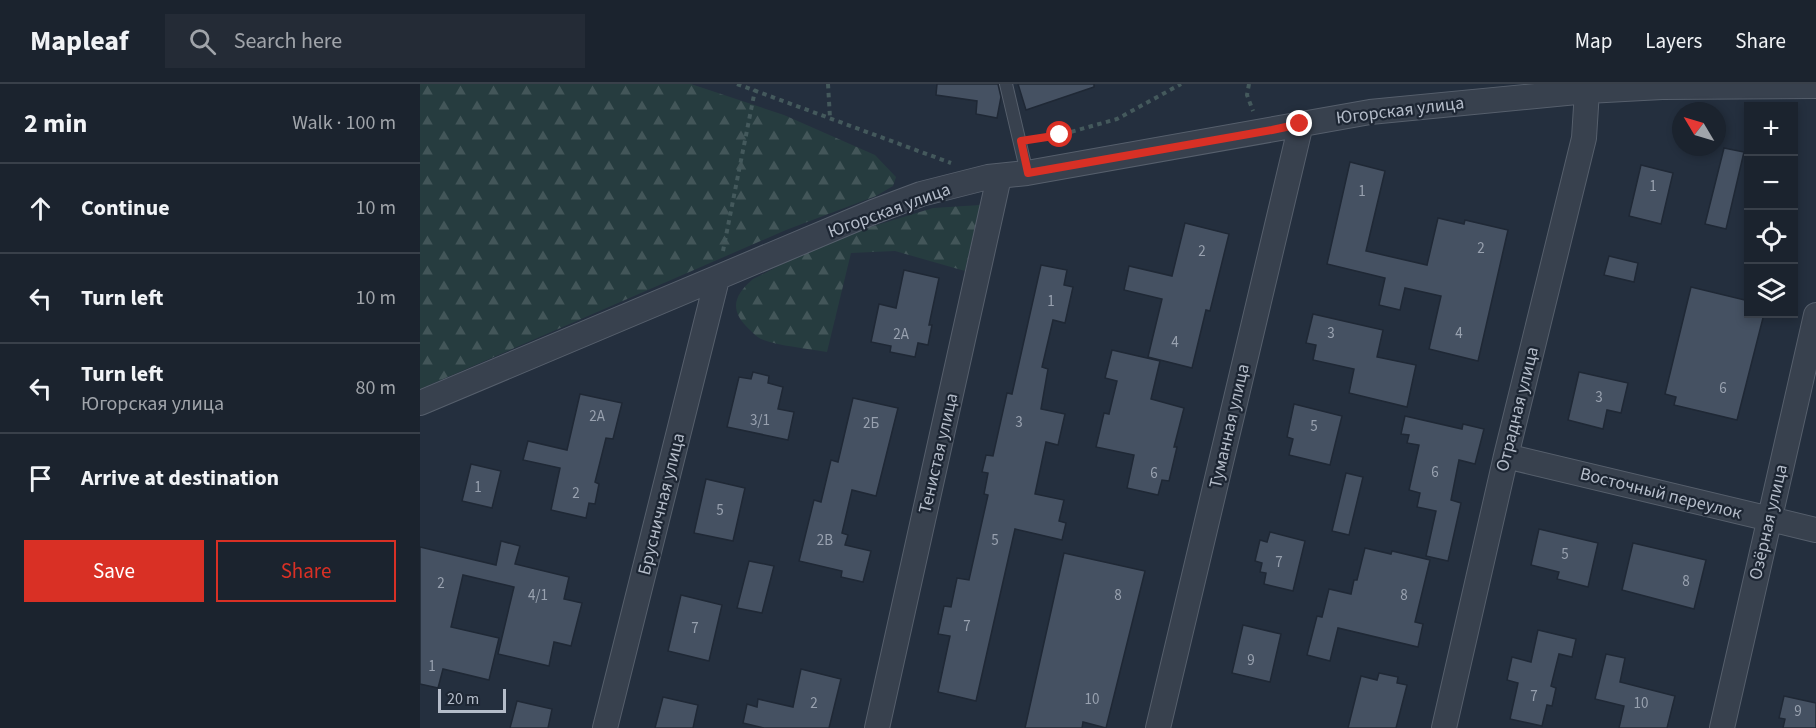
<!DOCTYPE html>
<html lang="en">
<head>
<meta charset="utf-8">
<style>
	:root { --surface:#1b232e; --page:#242b36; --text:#f1f3f6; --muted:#a0a4aa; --line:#39404a; --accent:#d93025 }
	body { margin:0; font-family:"Source Sans 3",sans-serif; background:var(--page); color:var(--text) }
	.controls { position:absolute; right:18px; top:18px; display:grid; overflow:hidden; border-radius:0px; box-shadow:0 3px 9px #0003 }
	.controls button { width:54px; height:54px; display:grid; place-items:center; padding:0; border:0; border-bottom:2px solid var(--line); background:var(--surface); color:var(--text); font:30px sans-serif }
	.compass { position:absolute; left:1252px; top:18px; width:54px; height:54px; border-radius:50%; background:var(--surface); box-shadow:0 3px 9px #0003; rotate:308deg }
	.scale { position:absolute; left:18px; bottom:15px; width:68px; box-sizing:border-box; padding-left:6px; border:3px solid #b4bcc9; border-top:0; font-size:16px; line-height:21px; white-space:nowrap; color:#b4bcc9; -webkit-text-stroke:4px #1d2633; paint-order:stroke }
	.stop { position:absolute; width:18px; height:18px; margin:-14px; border:4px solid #d93025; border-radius:50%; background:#fff }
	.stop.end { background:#d93025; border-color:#fff; box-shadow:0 2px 6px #0008 }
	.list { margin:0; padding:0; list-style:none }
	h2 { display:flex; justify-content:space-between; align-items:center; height:78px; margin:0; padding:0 24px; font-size:26px }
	h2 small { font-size:20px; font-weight:400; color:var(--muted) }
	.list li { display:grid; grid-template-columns:39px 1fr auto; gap:18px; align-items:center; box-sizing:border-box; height:90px; padding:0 24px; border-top:2px solid var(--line) }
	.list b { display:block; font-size:22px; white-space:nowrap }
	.list p { margin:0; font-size:20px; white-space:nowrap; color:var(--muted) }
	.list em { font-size:20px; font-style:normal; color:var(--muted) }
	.actions { display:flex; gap:12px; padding:18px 24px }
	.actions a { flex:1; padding:14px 0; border:2px solid var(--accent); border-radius:0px; text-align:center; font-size:21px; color:var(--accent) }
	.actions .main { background:var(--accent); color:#fff }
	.icon { flex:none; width:33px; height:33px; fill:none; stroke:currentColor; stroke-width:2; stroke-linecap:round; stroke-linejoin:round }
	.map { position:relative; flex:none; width:1396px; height:644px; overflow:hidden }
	header { display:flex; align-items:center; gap:36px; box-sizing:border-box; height:84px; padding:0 30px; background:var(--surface); border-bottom:2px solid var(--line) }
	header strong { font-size:28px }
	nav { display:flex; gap:33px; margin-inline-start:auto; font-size:21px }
	.search { width:420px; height:54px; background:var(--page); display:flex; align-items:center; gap:15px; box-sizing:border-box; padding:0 21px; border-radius:0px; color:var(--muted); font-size:22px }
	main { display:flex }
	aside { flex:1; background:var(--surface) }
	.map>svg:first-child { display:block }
	.forest { fill:url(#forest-firs) }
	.building { fill:#455162; stroke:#1f2835; stroke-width:1.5 }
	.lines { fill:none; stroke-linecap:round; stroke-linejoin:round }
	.service-casing { stroke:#565f6c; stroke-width:14 }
	.minor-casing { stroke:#565f6c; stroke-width:26 }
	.path { stroke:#44595c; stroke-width:4; stroke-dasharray:4.5 4.5; stroke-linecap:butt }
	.service { stroke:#38414e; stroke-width:12 }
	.minor { stroke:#38414e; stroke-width:24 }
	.route { stroke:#d93025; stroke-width:8 }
	.labels { text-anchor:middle; stroke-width:4.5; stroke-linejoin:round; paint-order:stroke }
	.number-label { font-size:15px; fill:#98a1af }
	.street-label { font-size:18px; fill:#b4bcc9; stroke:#1d2633 }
</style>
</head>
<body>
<header>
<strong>Mapleaf</strong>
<div class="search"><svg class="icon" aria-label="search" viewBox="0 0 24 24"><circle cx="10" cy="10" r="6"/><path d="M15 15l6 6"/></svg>Search here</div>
<nav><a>Map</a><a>Layers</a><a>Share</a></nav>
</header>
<main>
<aside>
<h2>2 min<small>Walk · 100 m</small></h2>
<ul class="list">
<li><svg class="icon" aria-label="ahead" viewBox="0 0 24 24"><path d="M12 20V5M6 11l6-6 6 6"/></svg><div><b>Continue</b></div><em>10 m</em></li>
<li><svg class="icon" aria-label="left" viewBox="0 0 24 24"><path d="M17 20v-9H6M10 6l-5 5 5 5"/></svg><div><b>Turn left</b></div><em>10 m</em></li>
<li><svg class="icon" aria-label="left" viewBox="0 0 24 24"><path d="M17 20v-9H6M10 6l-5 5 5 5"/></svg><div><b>Turn left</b><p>Югорская улица</p></div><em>80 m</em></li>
<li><svg class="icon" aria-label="arrive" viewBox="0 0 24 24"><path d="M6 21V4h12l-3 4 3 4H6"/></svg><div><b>Arrive at destination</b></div></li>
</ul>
<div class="actions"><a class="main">Save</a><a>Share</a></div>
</aside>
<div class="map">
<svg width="1396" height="644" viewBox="0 0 1396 644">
	<defs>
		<pattern id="forest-firs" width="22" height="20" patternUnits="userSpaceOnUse" patternTransform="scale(1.5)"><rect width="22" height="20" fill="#263c3f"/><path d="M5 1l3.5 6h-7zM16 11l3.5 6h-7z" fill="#435659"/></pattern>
	</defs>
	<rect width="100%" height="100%" fill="#242f3e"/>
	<path class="forest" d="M 0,0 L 271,0 L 364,31 L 455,71 L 476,93 L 473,102 L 456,112 L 366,146 L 0,305 Z
		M 560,121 L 545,187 L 475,167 L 431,169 L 407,268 C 387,264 358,262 341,255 C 337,253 333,249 330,246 C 309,227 313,212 333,195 L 396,163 L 437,147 L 513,124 Z"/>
	<path class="building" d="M 517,0 L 578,0 L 581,13 L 577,34 L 556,30 L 557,17 L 516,11 Z
		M 598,0 L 674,0 L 674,3 L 606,26 Z
		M 1304,64 L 1324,68 L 1306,145 L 1285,140 Z
		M 930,78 L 965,87 L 946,167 L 1007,181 L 1018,134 L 1044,140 L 1045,136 L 1088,146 L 1058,277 L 1009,265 L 1021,212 L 985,204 L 980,226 L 959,221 L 965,194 L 907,180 Z
		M 1221,81 L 1253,89 L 1241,140 L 1209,132 Z
		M 765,139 L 809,150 L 790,227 L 786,226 L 772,284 L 728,273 L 742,215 L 704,206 L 709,182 L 752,192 Z
		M 1189,172 L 1218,179 L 1214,198 L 1184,191 Z
		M 621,181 L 647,186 L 644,201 L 653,203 L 645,239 L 633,236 L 622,283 L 628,285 L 621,325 L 645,330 L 638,361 L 626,358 L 615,410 L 644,416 L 639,437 L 646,439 L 642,456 L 595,445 L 556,617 L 518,608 L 530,552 L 518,550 L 524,522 L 531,523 L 537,494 L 549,496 L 568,411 L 564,410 L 568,389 L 562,388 L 566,371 L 573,372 L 587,309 L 592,310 Z
		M 484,186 L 519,194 L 509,241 L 512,241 L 508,261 L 498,259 L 495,273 L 470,268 L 471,262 L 451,258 L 459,220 L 476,224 Z
		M 1271,203 L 1329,217 L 1329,230 L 1344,230 L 1317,336 L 1254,321 L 1256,313 L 1245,310 Z
		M 893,230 L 963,246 L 957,273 L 996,281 L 987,323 L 929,309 L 934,285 L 893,276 L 896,261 L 886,259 Z
		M 692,266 L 740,277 L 731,315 L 764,324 L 754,363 L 757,363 L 749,397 L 742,396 L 738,411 L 707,404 L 714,371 L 676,363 L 684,329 L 689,330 L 697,297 L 685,294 Z
		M 333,288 L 349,292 L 348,299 L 363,303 L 358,325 L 374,328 L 368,356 L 307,343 L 319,293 L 331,295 Z
		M 1159,288 L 1208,299 L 1201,329 L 1187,326 L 1183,345 L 1148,336 Z
		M 160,310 L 202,319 L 193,355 L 186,354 L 175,398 L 179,400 L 175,420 L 169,419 L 166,434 L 131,426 L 140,384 L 103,376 L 108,357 L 147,366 Z
		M 433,314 L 478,324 L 456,412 L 432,406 L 422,449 L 428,451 L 425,461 L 451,467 L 443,498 L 421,493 L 422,487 L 379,477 L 394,416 L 401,418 L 411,376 L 418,378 Z
		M 874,320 L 922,332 L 910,381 L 869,371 L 873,355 L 867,353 Z
		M 985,332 L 1042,345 L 1043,340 L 1064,345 L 1055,380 L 1039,376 L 1031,416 L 1041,419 L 1028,477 L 1006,472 L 1016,427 L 997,423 L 1000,409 L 989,406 L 999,361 L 987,359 L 989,351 L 981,350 Z
		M 51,380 L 81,387 L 72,424 L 42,417 Z
		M 926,389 L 943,393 L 929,451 L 912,447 Z
		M 286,395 L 325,404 L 313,457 L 274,449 Z
		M 1119,445 L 1178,459 L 1168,503 L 1137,495 L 1139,488 L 1111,481 Z
		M 850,448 L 885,457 L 873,507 L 844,500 L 846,489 L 840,488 L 842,479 L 835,477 L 840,456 L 847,458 Z
		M 81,457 L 100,462 L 95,480 L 149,493 L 144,515 L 162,519 L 151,562 L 134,558 L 129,582 L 78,570 L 94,503 L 43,491 L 31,543 L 79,554 L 69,596 L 23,585 L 18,604 L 0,600 L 0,463 L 76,481 Z
		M 1213,459 L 1286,476 L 1274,525 L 1202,506 Z
		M 945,464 L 971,470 L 972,467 L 1010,476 L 995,538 L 1003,540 L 998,563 L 918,544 L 910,577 L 887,571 L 897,532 L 902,533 L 909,505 L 931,510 L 934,496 L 937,496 Z
		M 644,469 L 725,487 L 686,644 L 663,638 L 662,644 L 605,644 Z
		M 329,477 L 354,482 L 342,529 L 317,524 Z
		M 261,511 L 302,521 L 289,577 L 248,567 Z
		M 823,541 L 861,550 L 850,598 L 812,589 Z
		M 1118,546 L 1156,555 L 1152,573 L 1139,570 L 1131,602 L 1136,604 L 1132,622 L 1127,621 L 1122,642 L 1090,635 L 1098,599 L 1087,596 L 1092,573 L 1111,578 Z
		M 1186,570 L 1205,574 L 1200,598 L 1255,612 L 1247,644 L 1199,644 L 1204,622 L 1175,615 Z
		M 381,585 L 421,595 L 409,644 L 344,644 L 323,639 L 327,620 L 337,623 L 338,615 L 373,623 Z
		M 959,589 L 978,593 L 977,599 L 987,601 L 976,644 L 928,644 L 941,592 L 957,596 Z
		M 1364,612 L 1396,619 L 1396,644 L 1363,644 L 1365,635 L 1359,634 Z
		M 243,613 L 278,621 L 273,644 L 235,644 Z
		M 97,617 L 132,625 L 128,644 L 90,644 Z"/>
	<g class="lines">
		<defs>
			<path id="service" d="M 586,0 L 607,89"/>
			<path id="minor" d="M 0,319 L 453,128 L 501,110 L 568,93 L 607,89 L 950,28 L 1167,7 L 1242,3 L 1396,2
				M 1086,372 L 1396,446
				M 185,644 L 297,195
				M 457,644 L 579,93
				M 738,644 L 881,40
				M 1024,644 L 1086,372 L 1164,54 L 1167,7
				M 1302,644 L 1396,231"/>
		</defs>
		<use href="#service" class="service-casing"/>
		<use href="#minor" class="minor-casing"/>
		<path class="path" d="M 317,0 L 531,79
			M 408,0 L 410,34
			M 829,0 L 827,11 L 833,27
			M 616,55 L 640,51 L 697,35 L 761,0
			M 303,167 L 335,6"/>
		<use href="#service" class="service"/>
		<use href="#minor" class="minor"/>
	</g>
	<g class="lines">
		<path class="route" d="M 640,51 L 601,57 L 608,89 L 852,46 L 880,40"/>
	</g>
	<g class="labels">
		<g class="number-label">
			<text x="1233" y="107">1</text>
			<text x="942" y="112">1</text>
			<text x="1061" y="169">2</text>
			<text x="782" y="172">2</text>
			<text x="631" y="222">1</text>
			<text x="911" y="254">3</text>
			<text x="1039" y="254">4</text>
			<text x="481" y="255">2А</text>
			<text x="755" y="263">4</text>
			<text x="1303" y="309">6</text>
			<text x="1179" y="318">3</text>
			<text x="177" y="337">2А</text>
			<text x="340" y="341">3/1</text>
			<text x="599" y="343">3</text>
			<text x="451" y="344">2Б</text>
			<text x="894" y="347">5</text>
			<text x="1015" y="393">6</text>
			<text x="734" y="394">6</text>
			<text x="58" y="408">1</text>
			<text x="156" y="414">2</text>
			<text x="300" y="431">5</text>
			<text x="405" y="461">2В</text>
			<text x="575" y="461">5</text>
			<text x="1145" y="475">5</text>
			<text x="859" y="483">7</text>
			<text x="1266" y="502">8</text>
			<text x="21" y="504">2</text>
			<text x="118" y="516">4/1</text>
			<text x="698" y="516">8</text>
			<text x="984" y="516">8</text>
			<text x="547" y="547">7</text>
			<text x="275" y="549">7</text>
			<text x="831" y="581">9</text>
			<text x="12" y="587">1</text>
			<text x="1114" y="617">7</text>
			<text x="672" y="620">10</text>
			<text x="394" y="624">2</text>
			<text x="1221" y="624">10</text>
			<text x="1378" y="632">9</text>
		</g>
		<g class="street-label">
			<text transform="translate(980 26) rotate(-7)" y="6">Югорская улица</text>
			<text transform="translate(469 126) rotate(-20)" y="6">Югорская улица</text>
			<text transform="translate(1097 325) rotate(-76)" y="6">Отрадная улица</text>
			<text transform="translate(809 342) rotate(-77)" y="6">Туманная улица</text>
			<text transform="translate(518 369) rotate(-77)" y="6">Тенистая улица</text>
			<text transform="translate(1241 409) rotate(14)" y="6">Восточный переулок</text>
			<text transform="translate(241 420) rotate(-76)" y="6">Брусничная улица</text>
			<text transform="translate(1348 438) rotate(-77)" y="6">Озёрная улица</text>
		</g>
	</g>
</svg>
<div class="controls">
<button>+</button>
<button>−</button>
<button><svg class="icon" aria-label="locate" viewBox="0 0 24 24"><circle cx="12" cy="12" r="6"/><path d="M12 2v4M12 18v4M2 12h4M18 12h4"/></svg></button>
<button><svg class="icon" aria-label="layers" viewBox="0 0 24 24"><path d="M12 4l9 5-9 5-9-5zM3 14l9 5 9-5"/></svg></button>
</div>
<svg class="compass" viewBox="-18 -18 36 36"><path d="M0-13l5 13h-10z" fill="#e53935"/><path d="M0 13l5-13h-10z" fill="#a0a4aa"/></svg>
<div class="scale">20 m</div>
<div class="stop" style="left:640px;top:51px"></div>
<div class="stop end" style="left:880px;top:40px"></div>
</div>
</main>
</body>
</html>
